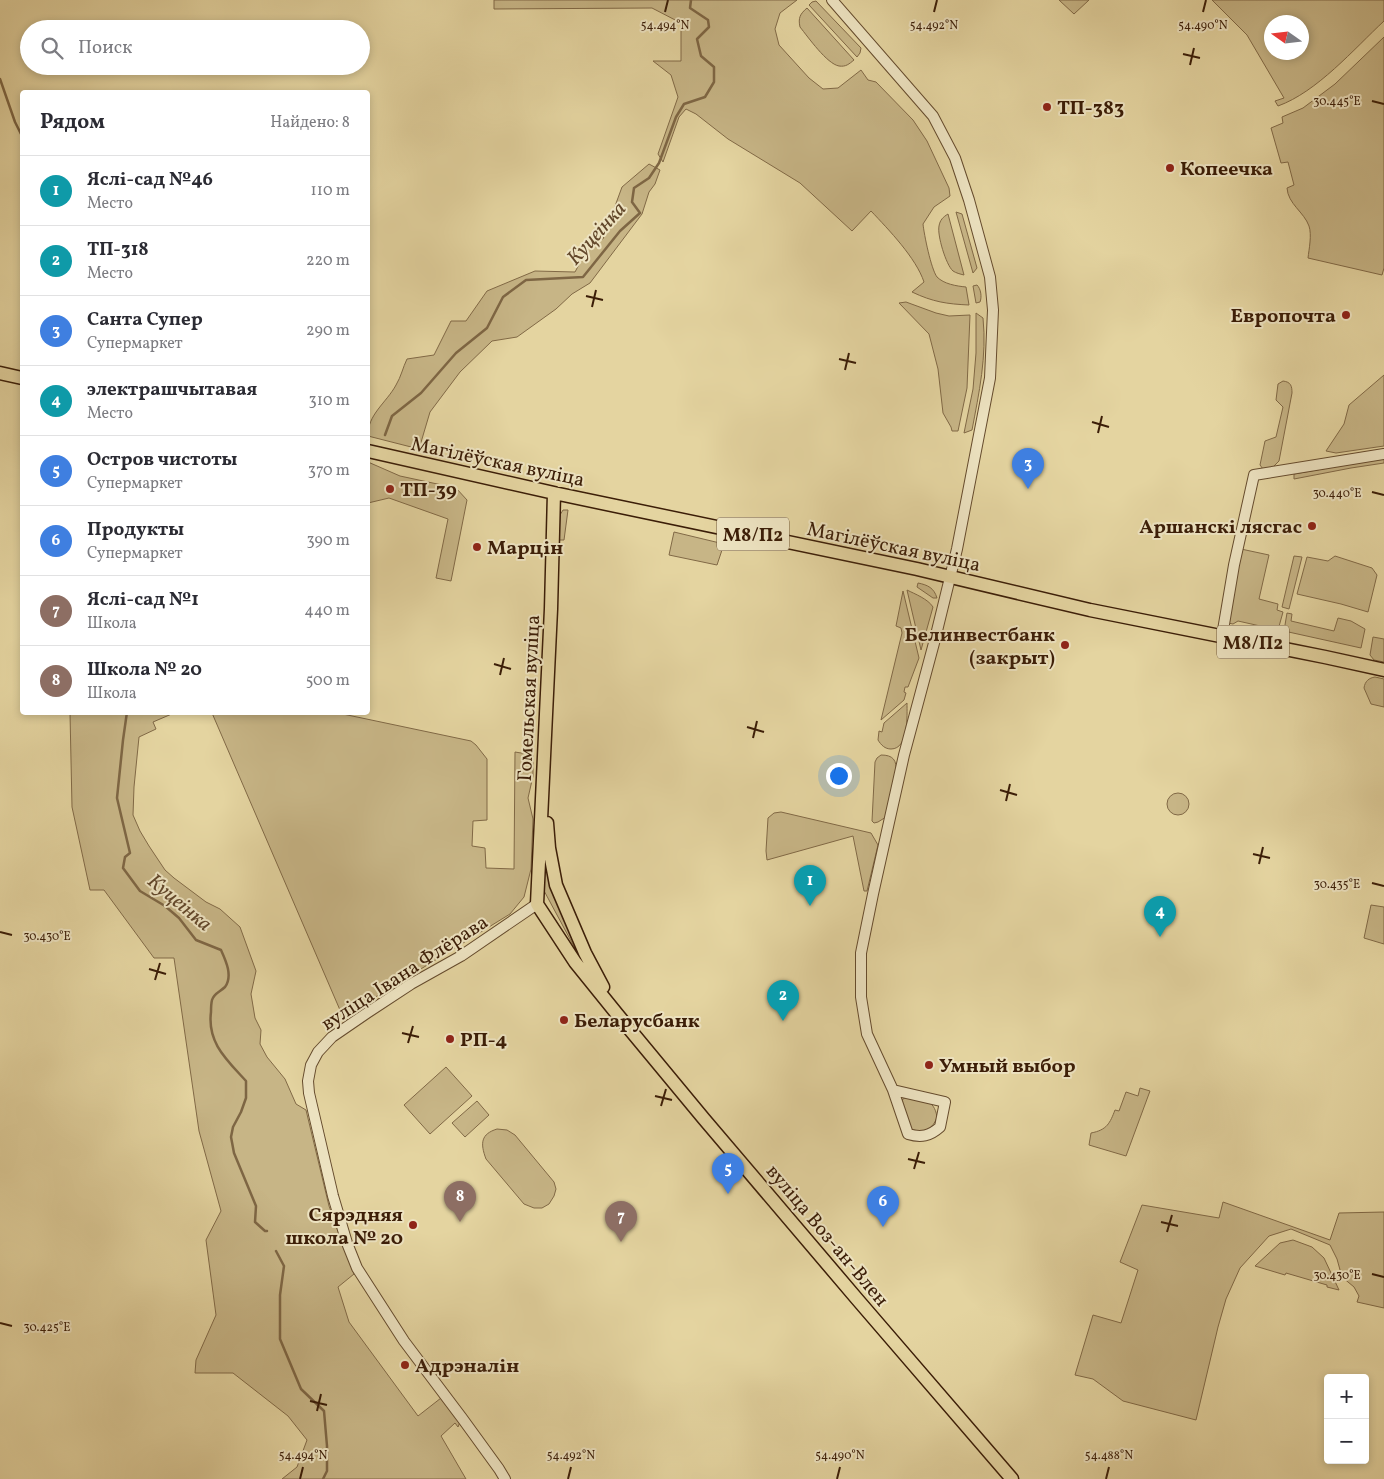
<!DOCTYPE html>
<html lang="ru">
<head>
<meta charset="utf-8">
<style>
	:root { --surface:#fff; --page:#f7f7f7; --text:#2b2b33; --muted:#7c7c81; --line:#e1e1e2; --accent:#8f2418 }
	body { margin:0; font-family:Vollkorn,serif; background:var(--page); color:var(--text) }
	.controls { position:absolute; right:15px; bottom:15px; display:grid; overflow:hidden; border-radius:5px; box-shadow:0 2px 8px #0003 }
	.controls button { width:45px; height:45px; display:grid; place-items:center; padding:0; border:0; border-bottom:1px solid var(--line); background:var(--surface); color:var(--text); font:25px sans-serif }
	.compass { position:absolute; left:1264px; top:15px; width:45px; height:45px; border-radius:50%; background:var(--surface); box-shadow:0 2px 8px #0003; rotate:284deg }
	.you { position:absolute; left:838px; top:775px; width:18px; height:18px; margin:-12px; border:4px solid #fff; border-radius:50%; background:#1a73e8; box-shadow:0 0 0 8px #1a73e833 }
	.badge { display:grid; place-items:center; width:32px; height:32px; border-radius:50%; background:var(--accent); color:#fff; font-size:16px; font-weight:700 }
	.pin { position:absolute; translate:-50% -41px; filter:drop-shadow(0 1px 2px #0008) }
	.pin::after { content:''; position:absolute; top:26px; width:18px; height:15px; background:inherit; clip-path:polygon(0 0,100% 0,50% 100%) }
	.list { margin:0; padding:0; list-style:none }
	h2 { display:flex; justify-content:space-between; align-items:center; height:65px; margin:0; padding:0 20px; font-size:21px }
	h2 small { font-size:16px; font-weight:400; color:var(--muted) }
	.list li { display:grid; grid-template-columns:32px 1fr auto; gap:15px; align-items:center; box-sizing:border-box; height:70px; padding:0 20px; border-top:1px solid var(--line) }
	.list b { display:block; font-size:19px; white-space:nowrap }
	.list p { margin:0; font-size:16px; white-space:nowrap; color:var(--muted) }
	.list em { font-size:16px; font-style:normal; color:var(--muted) }
	.icon { flex:none; width:28px; height:28px; fill:none; stroke:currentColor; stroke-width:2; stroke-linecap:round; stroke-linejoin:round }
	.map { position:relative; flex:none; width:1384px; height:1479px; overflow:hidden }
	.search { position:absolute; background:var(--surface); box-shadow:0 2px 8px #0003; left:20px; top:20px; width:350px; height:55px; display:flex; align-items:center; gap:12px; box-sizing:border-box; padding:0 18px; border-radius:28px; color:var(--muted); font-size:19px }
	.panel { position:absolute; background:var(--surface); box-shadow:0 2px 8px #0003; left:20px; top:90px; width:350px; height:625px; border-radius:5px }
	.map>svg:first-child { display:block }
	.green { fill:#c7b586; stroke:#816946; fill-rule:evenodd }
	.lines { fill:none; stroke-linecap:round; stroke-linejoin:round }
	.stream { stroke:#7e6644; stroke-width:2.5 }
	.minor-casing { stroke:#654b2d; stroke-width:12 }
	.major-casing { stroke:#3b1d07; stroke-width:15 }
	.minor { stroke:#ede3c1; stroke-width:10 }
	.major { stroke:#e4d4a0; stroke-width:12 }
	.ticks { fill:none; stroke:#3b1d07; stroke-width:2 }
	.poi-dot { fill:#8f2418; stroke:#ede3c1; stroke-width:2 }
	.labels { text-anchor:middle; stroke-width:4; stroke-linejoin:round; paint-order:stroke }
	.shield { fill:#ede3c1; stroke:#70583f; stroke-width:1 }
	.shield-label { font-size:19px; font-weight:bold; fill:#3b1d07 }
	.poi-label { font-size:20px; font-weight:bold; fill:#3b1d07; stroke:#ede3c1; text-anchor:start }
	.street-label { font-size:20px; fill:#3b1d07; stroke:#ede3c1 }
	.water-label { font-size:21px; font-style:italic; fill:#62472a; stroke:#ede3c1 }
	.ticks-label { font-size:12px; text-anchor:middle; fill:#3b1d07; stroke:#ede3c1; stroke-width:4; stroke-linejoin:round; paint-order:stroke }
</style>
</head>
<body>
<div class="map">
<svg width="1384" height="1479" viewBox="0 0 1384 1479">
	<rect width="100%" height="100%" fill="#e4d4a0"/>
	<filter id="stains"><feTurbulence type="fractalNoise" baseFrequency=".004" numOctaves="4"/><feColorMatrix values="0 0 0 0 .2 0 0 0 0 .09 0 0 0 0 .02 0 0 0 .5 -.17"/></filter>
	<radialGradient id="worn" r=".72"><stop offset=".6" stop-color="#630" stop-opacity="0"/><stop offset="1" stop-color="#630" stop-opacity=".3"/></radialGradient>
	<path class="green" d="M 494,0 L 797,0 L 780,13 L 775,29 L 779,45 L 809,78 L 823,89 L 838,88 L 861,70 L 868,80 L 876,82 L 913,120 L 927,141 L 949,188 L 950,196 L 934,207 L 923,224 C 924,234 931,269 937,277 C 944,284 956,286 966,287 L 969,305 C 947,304 933,302 912,292 L 924,282 C 916,258 889,230 871,211 L 852,231 L 800,183 L 728,139 L 696,114 L 686,109 L 679,117 L 663,162 L 658,154 L 678,97 L 671,75 L 653,61 L 681,61 L 681,23 L 652,8 L 494,9 Z
		M 1059,0 L 1089,0 L 1074,14 Z
		M 1212,0 L 1384,0 L 1384,21 C 1354,49 1317,92 1278,106 L 1275,101 L 1284,98 L 1247,35 ZM 1272,22 L 1302,22 L 1302,52 L 1272,52 Z
		M 816,1 L 861,48 L 860,53 L 857,57 L 809,5 L 812,2 Z
		M 807,8 L 854,60 C 849,64 846,67 839,66 C 827,64 808,37 800,27 C 798,18 800,14 807,8 Z
		M 1384,37 L 1384,268 L 1382,275 L 1308,258 C 1309,249 1312,235 1309,226 C 1304,212 1288,204 1287,188 L 1294,185 L 1288,162 L 1281,163 L 1271,128 L 1283,123 L 1282,117 L 1303,108 L 1335,84 Z
		M 649,164 L 660,170 L 655,184 L 649,192 L 642,214 L 590,283 L 572,294 L 556,309 L 517,337 L 492,341 L 460,372 L 430,412 L 419,449 L 368,436 C 367,415 387,402 396,385 C 401,377 403,367 407,359 L 434,355 L 451,321 L 466,321 L 487,291 L 535,271 L 575,272 L 592,240 L 603,239 L 622,187 Z
		M 956,212 L 962,214 L 977,268 L 973,273 Z
		M 948,214 L 964,275 C 960,274 956,273 953,271 C 946,265 937,235 939,226 C 940,220 943,217 948,214 Z
		M 977,285 C 981,289 982,297 980,302 L 976,303 L 973,286 Z
		M 906,302 L 936,313 L 949,316 L 970,315 L 967,388 L 958,431 L 952,431 L 951,427 L 943,413 L 938,369 L 929,334 L 899,303 Z
		M 976,313 L 983,318 C 987,356 979,393 972,430 L 964,433 L 973,389 L 976,353 Z
		M 1384,375 L 1384,446 L 1336,453 L 1326,451 L 1344,424 L 1349,405 Z
		M 1283,381 C 1291,382 1292,386 1292,393 L 1279,461 L 1272,468 L 1263,469 L 1260,465 L 1265,441 L 1276,437 L 1283,407 L 1276,400 L 1278,384 Z
		M 1384,458 L 1384,463 L 1351,468 L 1294,479 L 1294,474 Z
		M 368,462 L 400,476 L 456,488 L 467,500 L 451,581 L 436,578 L 448,519 L 389,498 L 368,503 Z
		M 563,510 L 568,510 L 564,540 L 559,540 L 560,515 Z
		M 674,532 L 724,544 L 717,565 L 669,555 Z
		M 1241,549 L 1269,555 L 1259,599 L 1278,604 L 1277,610 L 1283,612 L 1278,630 L 1238,621 L 1233,624 L 1228,623 Z
		M 1294,556 L 1302,557 L 1289,609 L 1282,607 Z
		M 1335,556 L 1372,568 L 1377,575 L 1368,612 L 1341,604 L 1297,594 L 1307,557 L 1328,561 Z
		M 918,583 C 928,585 934,588 937,598 L 933,598 L 917,587 Z
		M 907,590 C 915,594 928,599 933,607 L 921,650 Z
		M 903,591 L 919,658 L 908,687 L 905,687 L 904,692 L 906,693 L 904,700 L 881,720 L 902,633 L 901,628 L 896,626 Z
		M 1287,613 L 1292,614 L 1291,621 L 1334,631 L 1338,618 L 1351,621 L 1365,629 L 1361,648 L 1284,631 Z
		M 1373,637 L 1384,639 L 1384,662 L 1374,660 L 1370,655 Z
		M 1375,677 L 1384,679 L 1384,707 L 1371,704 L 1364,688 C 1365,681 1369,678 1375,677 Z
		M 907,703 C 907,715 909,749 891,749 C 885,749 881,745 878,740 L 879,731 L 882,732 L 884,723 Z
		M 70,713 L 174,713 L 153,722 L 156,729 L 139,737 L 134,787 L 133,815 L 140,831 L 149,846 L 165,870 L 174,878 L 206,902 L 220,909 L 240,927 L 256,971 L 251,994 L 255,1018 L 261,1030 L 260,1044 L 267,1057 L 285,1079 L 296,1104 L 306,1110 L 329,1206 L 354,1274 L 338,1287 L 349,1322 L 418,1416 L 441,1398 L 460,1422 L 458,1427 L 455,1423 L 441,1436 L 466,1479 L 282,1479 L 297,1467 L 307,1440 L 288,1416 L 233,1373 L 195,1373 L 196,1360 L 216,1315 L 206,1240 L 221,1211 L 199,1131 L 174,958 L 154,958 L 104,890 L 90,890 L 72,807 Z
		M 212,713 L 338,713 L 471,741 L 476,745 L 487,759 L 487,820 L 473,821 L 472,846 L 485,848 L 486,868 L 514,869 L 515,752 L 533,755 L 533,776 L 528,798 L 533,819 L 531,869 L 524,897 L 510,914 L 343,1017 Z
		M 881,755 C 893,755 897,760 896,772 L 886,817 L 878,822 L 874,823 L 872,821 L 875,762 L 877,758 Z
		M1167 804a11 11 0 1 1 22 0a11 11 0 1 1-22 0Z
		M 781,812 L 871,833 L 878,845 L 867,891 L 864,891 L 853,836 L 767,860 L 766,851 L 768,818 L 774,813 Z
		M 544,835 L 581,952 L 578,954 L 542,887 Z
		M 1371,905 L 1384,907 L 1384,944 L 1364,938 Z
		M 446,1067 L 472,1096 L 430,1134 L 404,1105 Z
		M 1140,1088 L 1150,1091 L 1126,1156 L 1089,1145 L 1091,1133 C 1107,1130 1110,1123 1115,1110 L 1119,1111 L 1126,1092 L 1138,1096 Z
		M 906,1097 C 922,1100 934,1098 937,1117 C 933,1129 924,1134 911,1129 L 902,1103 L 902,1100 Z
		M 477,1101 L 489,1115 L 465,1137 L 452,1123 Z
		M 497,1129 L 507,1130 L 515,1135 L 554,1182 L 556,1189 L 554,1196 L 549,1204 L 542,1208 L 534,1208 L 524,1204 L 486,1159 C 480,1143 481,1134 497,1129 Z
		M 1223,1202 L 1330,1240 L 1339,1213 L 1384,1212 L 1384,1308 L 1357,1302 L 1359,1296 L 1354,1287 L 1342,1277 L 1337,1259 L 1330,1245 L 1291,1229 L 1269,1236 L 1240,1268 L 1226,1299 L 1218,1327 L 1196,1420 L 1123,1401 L 1093,1379 L 1075,1375 L 1093,1315 L 1121,1323 L 1138,1270 L 1120,1262 L 1142,1205 L 1219,1218 Z
		M 1293,1240 L 1312,1247 L 1324,1258 L 1339,1290 L 1327,1287 L 1327,1285 L 1286,1273 L 1285,1275 L 1255,1266 L 1280,1243 Z"/>
	<g class="lines">
		<path class="stream" d="M 0,79 L 15,122 L 22,136
			M 385,435 L 392,416 L 421,393 L 456,353 L 487,328 L 503,297 L 526,280 L 583,277 L 620,231 L 640,213 L 632,202 L 634,188 L 649,178 L 659,163 L 676,117 L 684,104 L 705,97 L 714,82 L 714,67 L 701,56 L 697,39 L 709,27 L 708,20 L 690,8 L 691,0
			M 127,712 L 123,740 L 117,798 L 130,853 L 125,857 L 123,868 L 140,891 L 165,906 L 179,918 L 196,940 L 221,950 C 226,961 233,976 225,987 C 220,992 214,993 212,1000 C 211,1004 211,1008 211,1012 C 207,1043 227,1060 246,1081 L 246,1098 L 241,1112 L 233,1127 L 231,1137 L 234,1153 L 256,1206 L 255,1222 L 265,1231 L 267,1231
			M 276,1251 L 284,1266 L 280,1295 L 280,1339 L 301,1389 L 324,1411 L 327,1446 L 327,1471 L 323,1479"/>
		<defs>
			<path id="minor" d="M 832,0 L 933,116 L 955,158 L 969,200 L 990,277 L 993,310 L 990,378 L 957,549 L 934,643 L 904,755 L 873,894 L 861,953 L 861,997 L 867,1034 L 893,1090 L 908,1134 C 921,1138 930,1136 940,1127 L 945,1102 L 893,1090
				M 1222,636 L 1234,565 L 1254,475 L 1384,454
				M 505,1479 L 499,1469 L 462,1418 L 404,1341 L 357,1268 L 347,1243 L 333,1196 L 309,1093 L 308,1081 L 311,1065 L 318,1052 L 332,1037 L 367,1013 L 411,984 L 461,956 L 537,904"/>
			<path id="major" d="M 0,373 L 22,378
				M 368,451 L 554,493 L 917,569 L 1090,610 L 1325,657 L 1384,670
				M 554,493 L 551,609 L 537,904 L 575,962 L 617,1014 L 704,1119 L 857,1299 L 1012,1479
				M 547,823 L 549,848 L 556,885 L 585,953 L 603,987"/>
		</defs>
		<use href="#minor" class="minor-casing"/>
		<use href="#major" class="major-casing"/>
		<use href="#minor" class="minor"/>
		<use href="#major" class="major"/>
	</g>
	<path class="ticks" d="M 665,12 L 668,0M 934,12 L 937,0M 1203,12 L 1206,0M 1183,54 L 1200,58M 1190,65 L 1194,48M 1372,101 L 1384,104M 586,296 L 603,300M 592,307 L 596,290M 839,359 L 856,363M 845,370 L 849,353M 1092,422 L 1109,427M 1098,433 L 1102,416M 1372,492 L 1384,495M 494,664 L 511,669M 500,675 L 504,658M 747,727 L 764,732M 753,738 L 757,721M 1000,790 L 1017,795M 1006,801 L 1010,784M 1253,854 L 1270,858M 1259,864 L 1263,847M 1372,883 L 1384,886M 0,932 L 12,935M 149,969 L 166,974M 155,980 L 160,963M 402,1033 L 419,1037M 408,1043 L 413,1026M 655,1096 L 672,1100M 661,1106 L 666,1089M 908,1159 L 925,1163M 914,1169 L 919,1152M 1161,1222 L 1178,1226M 1167,1232 L 1172,1215M 1372,1274 L 1384,1277M 0,1323 L 12,1326M 310,1401 L 327,1405M 317,1411 L 321,1394M 300,1479 L 303,1467M 568,1479 L 571,1467M 837,1479 L 840,1467M 1106,1479 L 1109,1467"/>
	<g class="poi-dot">
		<circle cx="1047" cy="107" r="5"/>
		<circle cx="1170" cy="168" r="5"/>
		<circle cx="1346" cy="315" r="5"/>
		<circle cx="390" cy="489" r="5"/>
		<circle cx="1312" cy="526" r="5"/>
		<circle cx="477" cy="547" r="5"/>
		<circle cx="1065" cy="645" r="5"/>
		<circle cx="564" cy="1020" r="5"/>
		<circle cx="450" cy="1039" r="5"/>
		<circle cx="929" cy="1065" r="5"/>
		<circle cx="413" cy="1225" r="5"/>
		<circle cx="405" cy="1365" r="5"/>
	</g>
	<g class="labels">
		<g class="shield">
			<rect x="717" y="517.5" width="72" height="33" rx="4"/>
			<rect x="1217" y="625.5" width="72" height="33" rx="4"/>
		</g>
		<g class="shield-label">
			<text x="753" y="541">М8/П2</text>
			<text x="1253" y="649">М8/П2</text>
		</g>
		<g class="poi-label">
			<text x="1057" y="114">ТП-383</text>
			<text x="1180" y="175">Копеечка</text>
			<text x="1336" y="322" text-anchor="end">Европочта</text>
			<text x="400" y="496">ТП-39</text>
			<text x="1302" y="533" text-anchor="end">Аршанскі лясгас</text>
			<text x="487" y="554">Марцін</text>
			<text x="1055" y="641" text-anchor="end">Белинвестбанк<tspan x="1055" dy="23">(закрыт)</tspan></text>
			<text x="574" y="1027">Беларусбанк</text>
			<text x="460" y="1046">РП-4</text>
			<text x="939" y="1072">Умный выбор</text>
			<text x="403" y="1221" text-anchor="end">Сярэдняя<tspan x="403" dy="23">школа № 20</tspan></text>
			<text x="415" y="1372">Адрэналін</text>
		</g>
		<g class="street-label">
			<text transform="translate(498 461) rotate(12)" y="7">Магілёўская вуліца</text>
			<text transform="translate(894 546) rotate(12)" y="7">Магілёўская вуліца</text>
			<text transform="translate(528 698) rotate(-87)" y="7">Гомельская вуліца</text>
			<text transform="translate(404 972) rotate(-33)" y="7">вуліца Івана Флёрава</text>
			<text transform="translate(828 1235) rotate(50)" y="7">вуліца Воз-ан-Влен</text>
		</g>
		<g class="water-label">
			<text transform="translate(596 233) rotate(-48)" y="7">Куцеінка</text>
			<text transform="translate(180 902) rotate(40)" y="7">Куцеінка</text>
		</g>
	</g>
	<g class="ticks-label">
		<text x="665" y="29">54.494°N</text>
		<text x="934" y="29">54.492°N</text>
		<text x="1203" y="29">54.490°N</text>
		<text x="1337" y="105">30.445°E</text>
		<text x="1337" y="497">30.440°E</text>
		<text x="1337" y="888">30.435°E</text>
		<text x="47" y="940">30.430°E</text>
		<text x="1337" y="1279">30.430°E</text>
		<text x="47" y="1331">30.425°E</text>
		<text x="303" y="1459">54.494°N</text>
		<text x="571" y="1459">54.492°N</text>
		<text x="840" y="1459">54.490°N</text>
		<text x="1109" y="1459">54.488°N</text>
	</g>
	<rect width="100%" height="100%" filter="url(#stains)"/>
	<rect width="100%" height="100%" fill="url(#worn)"/>
</svg>
<div class="controls">
<button>+</button>
<button>−</button>
</div>
<svg class="compass" viewBox="-18 -18 36 36"><path d="M0-13l5 13h-10z" fill="#e53935"/><path d="M0 13l5-13h-10z" fill="#7c7c81"/></svg>
<div class="you"></div>
<div class="pin badge" style="left:810px;top:906px;background:#0f9aa8">1</div>
<div class="pin badge" style="left:783px;top:1021px;background:#0f9aa8">2</div>
<div class="pin badge" style="left:1028px;top:489px;background:#3f7fe0">3</div>
<div class="pin badge" style="left:1160px;top:937px;background:#0f9aa8">4</div>
<div class="pin badge" style="left:728px;top:1194px;background:#3f7fe0">5</div>
<div class="pin badge" style="left:883px;top:1227px;background:#3f7fe0">6</div>
<div class="pin badge" style="left:621px;top:1242px;background:#8d6e63">7</div>
<div class="pin badge" style="left:460px;top:1222px;background:#8d6e63">8</div>
<div class="search"><svg class="icon" aria-label="search" viewBox="0 0 24 24"><circle cx="10" cy="10" r="6"/><path d="M15 15l6 6"/></svg>Поиск</div>
<section class="panel">
<h2>Рядом<small>Найдено: 8</small></h2>
<ul class="list">
<li><span class="badge" style="background:#0f9aa8">1</span><div><b>Яслі-сад №46</b><p>Место</p></div><em>110 m</em></li>
<li><span class="badge" style="background:#0f9aa8">2</span><div><b>ТП-318</b><p>Место</p></div><em>220 m</em></li>
<li><span class="badge" style="background:#3f7fe0">3</span><div><b>Санта Супер</b><p>Супермаркет</p></div><em>290 m</em></li>
<li><span class="badge" style="background:#0f9aa8">4</span><div><b>электрашчытавая</b><p>Место</p></div><em>310 m</em></li>
<li><span class="badge" style="background:#3f7fe0">5</span><div><b>Остров чистоты</b><p>Супермаркет</p></div><em>370 m</em></li>
<li><span class="badge" style="background:#3f7fe0">6</span><div><b>Продукты</b><p>Супермаркет</p></div><em>390 m</em></li>
<li><span class="badge" style="background:#8d6e63">7</span><div><b>Яслі-сад №1</b><p>Школа</p></div><em>440 m</em></li>
<li><span class="badge" style="background:#8d6e63">8</span><div><b>Школа № 20</b><p>Школа</p></div><em>500 m</em></li>
</ul>
</section>
</div>
</body>
</html>
